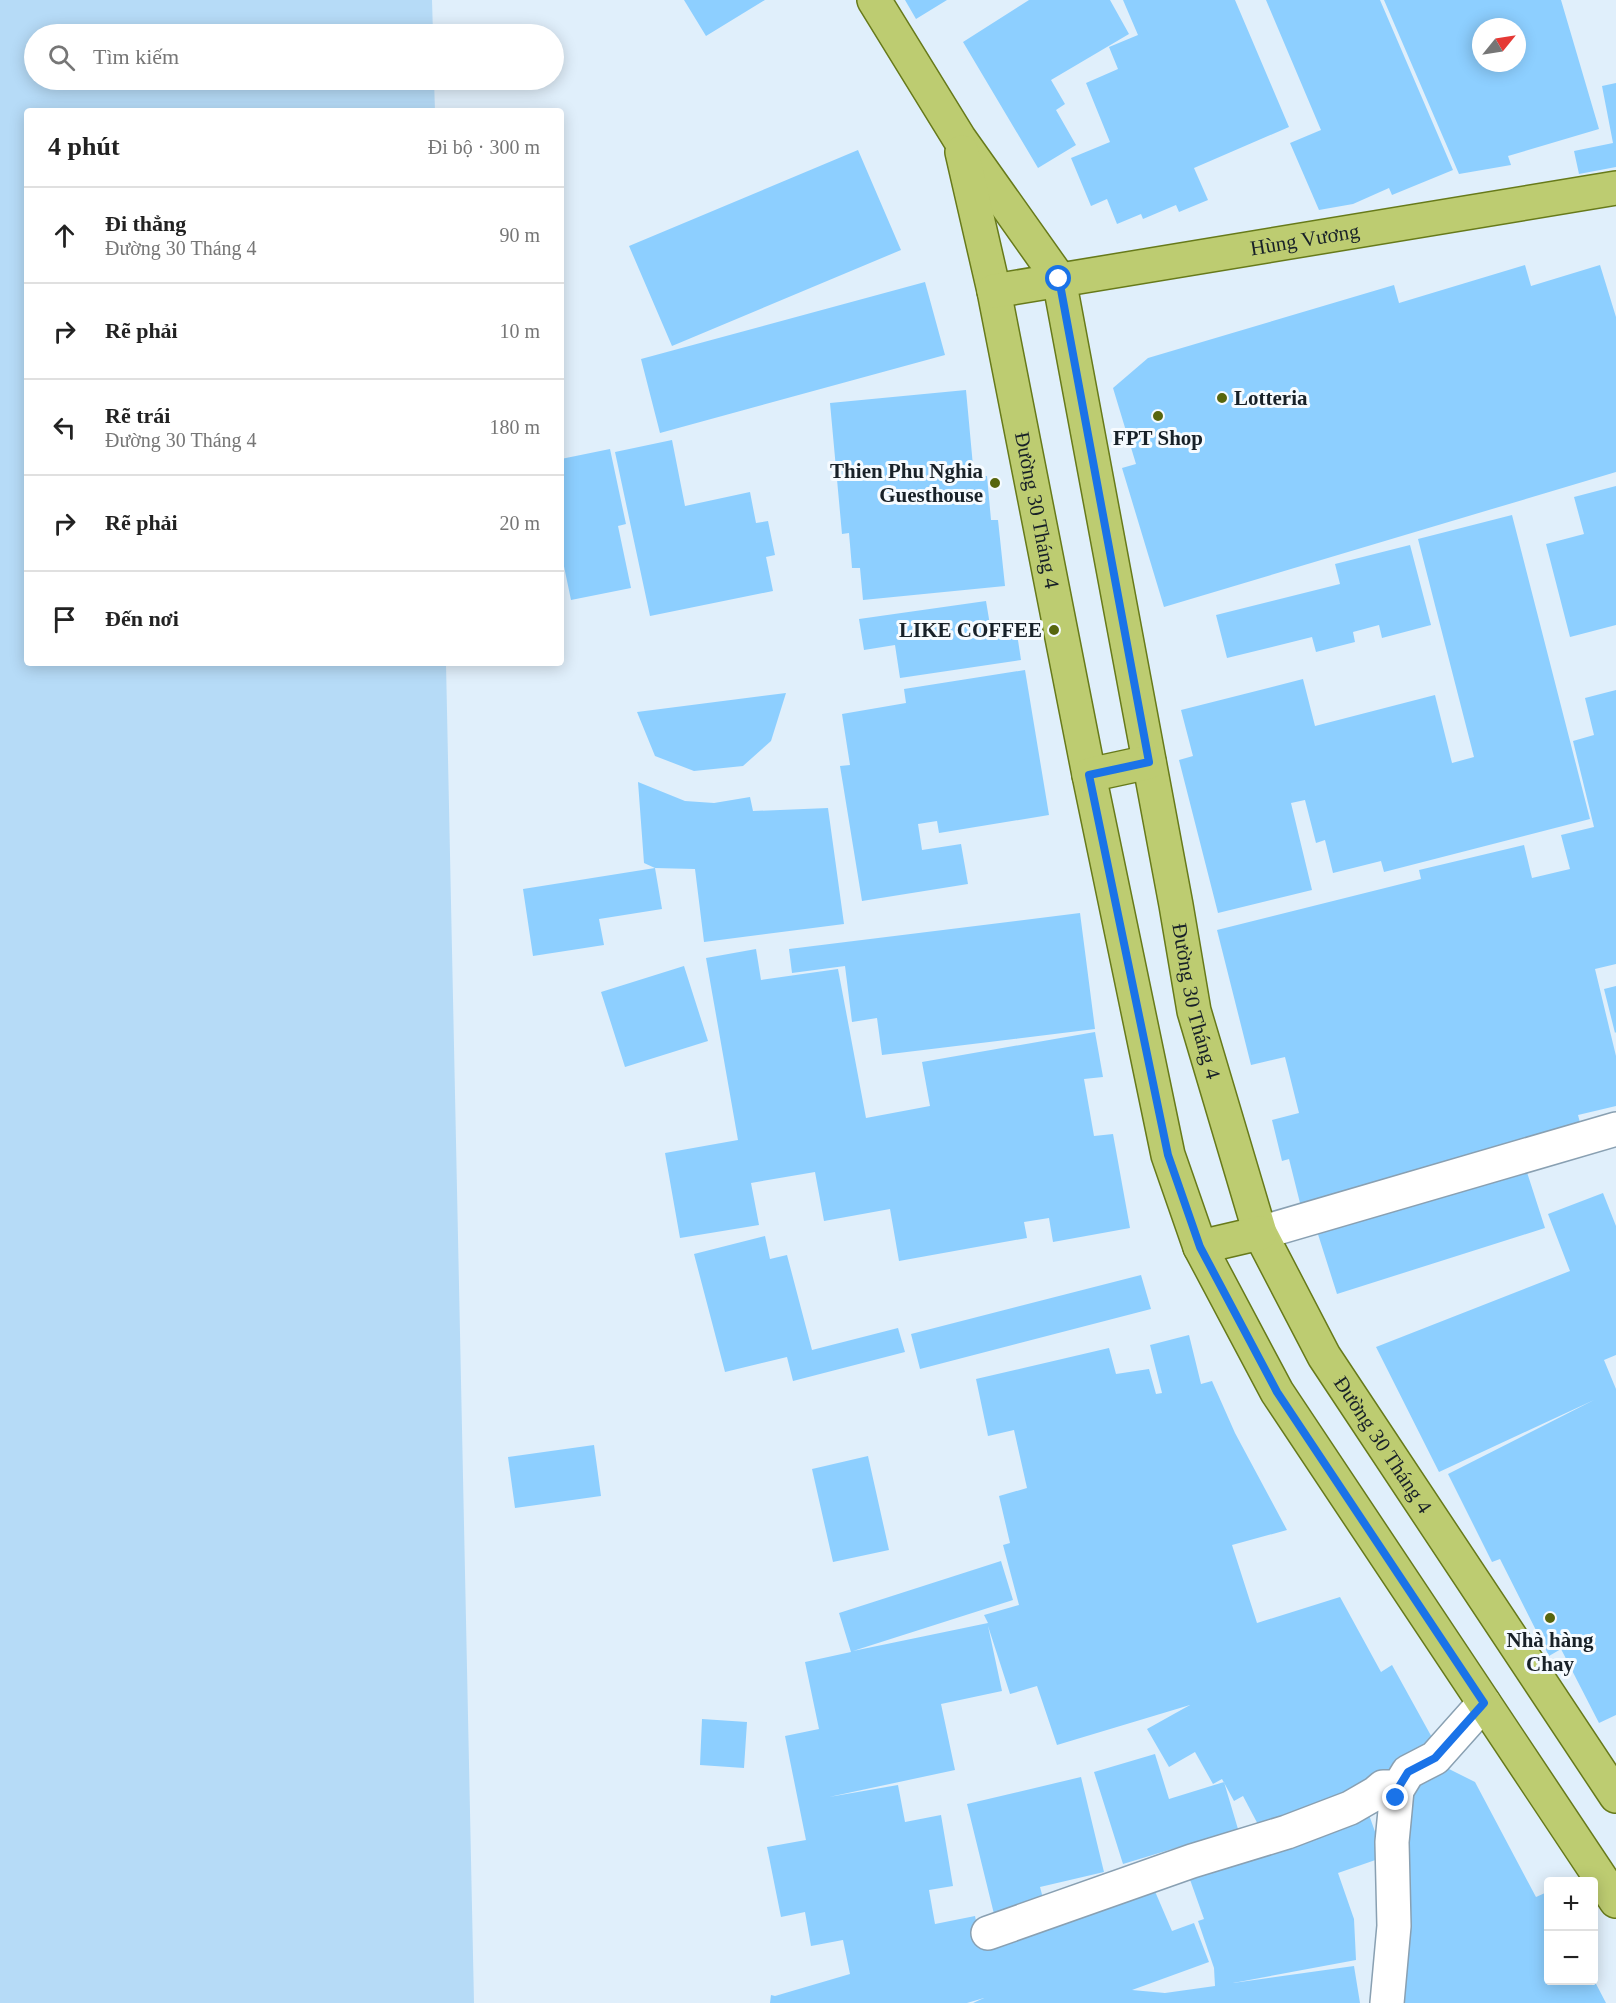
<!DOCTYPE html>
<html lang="vi">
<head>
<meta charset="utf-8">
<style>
	:root { --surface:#fff; --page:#f6f6f6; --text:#222; --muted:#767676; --line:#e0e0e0 }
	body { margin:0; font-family:"Times New Roman",serif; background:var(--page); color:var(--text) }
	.controls { position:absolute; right:18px; bottom:18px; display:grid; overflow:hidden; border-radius:6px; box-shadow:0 3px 15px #0003 }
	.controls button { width:54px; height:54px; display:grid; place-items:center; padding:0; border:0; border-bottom:2px solid var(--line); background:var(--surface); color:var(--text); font:30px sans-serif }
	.compass { position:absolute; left:1472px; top:18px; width:54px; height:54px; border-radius:50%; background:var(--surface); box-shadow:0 3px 15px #0003; rotate:60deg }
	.stop { position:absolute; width:18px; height:18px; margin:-14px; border:4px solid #1a73e8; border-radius:50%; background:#fff }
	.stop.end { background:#1a73e8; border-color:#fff; box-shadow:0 2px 6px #0008 }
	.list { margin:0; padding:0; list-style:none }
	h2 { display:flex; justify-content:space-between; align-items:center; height:78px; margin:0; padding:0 24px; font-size:26px }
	h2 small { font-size:20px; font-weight:400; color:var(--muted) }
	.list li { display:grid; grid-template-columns:39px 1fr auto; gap:18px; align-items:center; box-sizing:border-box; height:96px; padding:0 24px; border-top:2px solid var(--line) }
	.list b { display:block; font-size:22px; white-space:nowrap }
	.list p { margin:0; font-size:20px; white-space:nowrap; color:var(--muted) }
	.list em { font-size:20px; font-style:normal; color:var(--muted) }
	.icon { flex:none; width:33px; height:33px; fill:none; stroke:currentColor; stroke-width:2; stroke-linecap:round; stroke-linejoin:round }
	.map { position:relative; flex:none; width:1616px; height:2003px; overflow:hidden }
	.search { position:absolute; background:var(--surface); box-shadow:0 3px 15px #0003; left:24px; top:24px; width:540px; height:66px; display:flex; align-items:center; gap:15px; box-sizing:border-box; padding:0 21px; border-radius:33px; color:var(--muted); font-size:22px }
	.panel { position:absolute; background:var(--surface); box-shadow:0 3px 15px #0003; left:24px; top:108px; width:540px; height:558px; border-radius:6px }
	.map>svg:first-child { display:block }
	.green { fill:#b6dbf7 }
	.building { fill:#8dcfff; fill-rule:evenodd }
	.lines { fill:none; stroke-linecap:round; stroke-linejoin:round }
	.minor-casing { stroke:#89a0b2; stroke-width:36 }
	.major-casing { stroke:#677a1a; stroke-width:36 }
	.minor { stroke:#fff; stroke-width:33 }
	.major { stroke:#bdcc71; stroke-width:33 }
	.route { stroke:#1a73e8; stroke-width:8 }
	.poi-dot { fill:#57660e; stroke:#f6fbff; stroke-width:2 }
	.labels { text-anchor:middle; stroke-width:6; stroke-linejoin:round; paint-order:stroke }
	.street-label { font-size:21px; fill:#182128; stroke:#f6fbff }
	.poi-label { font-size:21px; font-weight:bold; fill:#182128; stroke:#f6fbff }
</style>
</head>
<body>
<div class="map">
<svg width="1616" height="2003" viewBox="0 0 1616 2003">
	<rect width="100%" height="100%" fill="#e0effb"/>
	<path class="green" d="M 0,0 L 432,0 L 433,34 L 34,34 L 34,80 L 434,80 L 435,111 L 27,111 L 27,663 L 446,663 L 474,2003 L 0,2003 Z"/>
	<path class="building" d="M 684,0 L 765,0 L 706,36 Z
		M 905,0 L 947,0 L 916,19 Z
		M 1029,0 L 1110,0 L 1129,34 L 1051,80 L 1065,104 L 1056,110 L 1076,145 L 1038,168 L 963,42 Z
		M 1123,0 L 1235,0 L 1289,127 L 1194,168 L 1208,200 L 1179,212 L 1176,205 L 1143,219 L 1141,214 L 1117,224 L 1107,199 L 1091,206 L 1071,158 L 1110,142 L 1086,83 L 1118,69 L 1109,47 L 1138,35 Z
		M 1266,0 L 1380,0 L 1453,170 L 1392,195 L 1389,188 L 1353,204 L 1319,210 L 1290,143 L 1321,130 Z
		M 1384,0 L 1561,0 L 1599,129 L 1508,156 L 1511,165 L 1459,174 ZM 1481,27 L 1517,27 L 1517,63 L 1481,63 Z
		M 1616,83 L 1616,167 L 1579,174 L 1574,151 L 1613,143 L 1602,86 Z
		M 858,150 L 901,250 L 672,346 L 629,246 Z
		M 1525,265 L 1531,286 L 1600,265 L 1616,317 L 1616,472 L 1164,607 L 1122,468 L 1136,464 L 1113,388 L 1148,358 L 1394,285 L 1399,303 Z
		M 925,282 L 945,355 L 660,433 L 641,359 Z
		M 966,390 L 974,477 L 987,476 L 991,520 L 998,520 L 1005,586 L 863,600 L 860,568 L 852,568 L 849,533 L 842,534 L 830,403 Z
		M 672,440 L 685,506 L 750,492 L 756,523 L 768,521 L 775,555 L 766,557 L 773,591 L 650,616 L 615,452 Z
		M 610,449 L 626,524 L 618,526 L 631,588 L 571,600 L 561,552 L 561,459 Z
		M 1616,486 L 1616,625 L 1570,637 L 1546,544 L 1584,534 L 1574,497 Z
		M 1512,515 L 1590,819 L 1384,872 L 1381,861 L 1333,873 L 1325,840 L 1316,843 L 1305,800 L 1291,803 L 1312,890 L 1218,913 L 1179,760 L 1193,756 L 1181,710 L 1303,679 L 1315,726 L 1435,695 L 1452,763 L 1474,757 L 1418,539 Z
		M 1410,545 L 1431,625 L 1382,638 L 1379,625 L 1353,632 L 1355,642 L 1316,652 L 1312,637 L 1227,658 L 1216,615 L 1340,584 L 1335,564 Z
		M 986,601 L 991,631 L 1016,627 L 1021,660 L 900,678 L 895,645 L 864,650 L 859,619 Z
		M 1025,670 L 1049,815 L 939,833 L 937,821 L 918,824 L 922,850 L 961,844 L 968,884 L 862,901 L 840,766 L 850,765 L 842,714 L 906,703 L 904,689 Z
		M 1616,690 L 1616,964 L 1595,969 L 1616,1056 L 1616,1106 L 1578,1115 L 1582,1130 L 1301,1207 L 1289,1159 L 1282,1161 L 1272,1120 L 1299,1113 L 1285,1057 L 1251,1065 L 1217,930 L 1421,879 L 1419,870 L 1524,845 L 1532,878 L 1570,869 L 1561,835 L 1594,827 L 1573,741 L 1594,735 L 1585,698 Z
		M 786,693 L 771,741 L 743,766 L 694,771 L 655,756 L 637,712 Z
		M 638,782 L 685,801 L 714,803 L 750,797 L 753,811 L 828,808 L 844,924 L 704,942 L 695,869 L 655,868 L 644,863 Z
		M 655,868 L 662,909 L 599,919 L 604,945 L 533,956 L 523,889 Z
		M 1080,913 L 1095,1029 L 882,1055 L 877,1018 L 852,1022 L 845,966 L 792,973 L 789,949 Z
		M 756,949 L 761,980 L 838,969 L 866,1118 L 930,1106 L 922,1062 L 1095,1032 L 1103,1077 L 1084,1079 L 1094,1136 L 1113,1134 L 1130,1228 L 1053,1242 L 1049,1218 L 1024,1222 L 1027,1238 L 899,1261 L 890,1209 L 824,1221 L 815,1172 L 751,1183 L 759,1225 L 680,1238 L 665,1153 L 738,1140 L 706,958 Z
		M 684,966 L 708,1041 L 625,1067 L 601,992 Z
		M 1616,986 L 1616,1032 L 1615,1033 L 1604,989 Z
		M 1524,1163 L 1545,1228 L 1337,1294 L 1316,1228 Z
		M 1603,1193 L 1616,1226 L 1616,1355 L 1604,1360 L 1616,1389 L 1616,1715 L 1599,1723 L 1561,1649 L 1549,1656 L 1500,1559 L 1492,1562 L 1448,1474 L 1594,1400 L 1439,1472 L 1376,1347 L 1570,1271 L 1548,1214 Z
		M 765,1236 L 770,1259 L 787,1255 L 812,1350 L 898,1328 L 905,1352 L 793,1381 L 787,1357 L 725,1372 L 694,1254 Z
		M 1141,1275 L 1151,1309 L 920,1369 L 911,1334 Z
		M 1189,1335 L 1201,1384 L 1212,1381 L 1235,1433 L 1287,1530 L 1232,1545 L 1257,1623 L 1340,1597 L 1381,1672 L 1392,1665 L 1440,1752 L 1262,1832 L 1243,1796 L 1234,1801 L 1222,1779 L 1213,1784 L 1195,1752 L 1169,1767 L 1147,1729 L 1190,1705 L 1057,1745 L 1037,1686 L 1010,1694 L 988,1626 L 1002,1691 L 941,1704 L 955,1770 L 829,1797 L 898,1785 L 905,1822 L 941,1815 L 953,1886 L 929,1890 L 935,1924 L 975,1916 L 982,1950 L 1154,1889 L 1172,1931 L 1194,1923 L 1209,1962 L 1132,1990 L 1165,1993 L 1215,1986 L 1214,1968 L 1198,1921 L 1204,1919 L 1188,1874 L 1368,1812 L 1384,1857 L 1338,1873 L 1354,1919 L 1356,1960 L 1233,1983 L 1354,1966 L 1360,2003 L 973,2003 L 984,1998 L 967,2003 L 770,2003 L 771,1995 L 775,1996 L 850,1974 L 843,1940 L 811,1946 L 805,1912 L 781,1917 L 767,1847 L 806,1840 L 785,1736 L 819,1729 L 805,1662 L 851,1652 L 839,1613 L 1001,1561 L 1013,1600 L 853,1651 L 988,1623 L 984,1615 L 1019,1605 L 1003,1545 L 1010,1543 L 999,1496 L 1027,1488 L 1014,1430 L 988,1436 L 976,1379 L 1109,1348 L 1116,1374 L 1149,1369 L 1156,1394 L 1162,1393 L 1150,1345 Z
		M 594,1445 L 601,1496 L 515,1508 L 508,1457 Z
		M 868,1456 L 889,1550 L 833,1562 L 812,1469 Z
		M 702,1719 L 747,1722 L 744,1768 L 700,1765 Z
		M 1155,1754 L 1169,1799 L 1224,1782 L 1238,1829 L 1123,1864 L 1094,1772 Z
		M 1445,1767 L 1475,1782 L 1536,1897 L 1545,1893 L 1548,1899 L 1548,1980 L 1594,1980 L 1606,2003 L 1394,2003 L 1394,1905 L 1410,1896 L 1395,1869 L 1403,1807 L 1420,1780 Z
		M 1081,1777 L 1104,1872 L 1040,1887 L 1044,1902 L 994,1914 L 967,1804 Z"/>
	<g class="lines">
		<defs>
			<path id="minor" d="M 1260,1233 L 1616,1129
				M 988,1933 L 1192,1861 L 1287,1832 L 1350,1808 L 1376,1793 L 1383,1787 L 1391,1787 L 1397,1790
				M 1387,2003 L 1394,1926 L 1392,1842 L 1397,1790 L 1408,1772 L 1435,1758 L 1484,1703"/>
			<g id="major">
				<path id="s1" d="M 874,0 L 959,138 L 1059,279 L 1176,905 L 1194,1011 L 1260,1233 L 1324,1356 L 1616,1796"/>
				<path id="s2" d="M 962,152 L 994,291 L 1089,775 L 1168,1155 L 1200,1247 L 1277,1392 L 1616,1901"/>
				<path id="s3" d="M 994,291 L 1616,188"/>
				<path d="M 1089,775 L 1149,762"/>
				<path d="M 1200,1247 L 1260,1233"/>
			</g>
		</defs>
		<use href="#minor" class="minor-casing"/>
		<use href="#major" class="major-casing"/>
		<use href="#minor" class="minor"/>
		<use href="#major" class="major"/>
	</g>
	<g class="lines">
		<path class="route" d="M 1059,279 L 1149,762 L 1089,775 L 1168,1155 L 1200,1247 L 1277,1392 L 1484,1703 L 1435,1758 L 1408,1772 L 1397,1790 L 1396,1798"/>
	</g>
	<g class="poi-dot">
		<circle cx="1222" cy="398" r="6"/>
		<circle cx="1158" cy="416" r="6"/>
		<circle cx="995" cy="483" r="6"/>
		<circle cx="1054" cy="630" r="6"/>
		<circle cx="1550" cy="1618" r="6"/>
	</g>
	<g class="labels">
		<g class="street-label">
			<text dy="7" stroke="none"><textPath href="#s3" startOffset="315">Hùng Vương</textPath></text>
			<text dy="7" stroke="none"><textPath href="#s2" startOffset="366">Đường 30 Tháng 4</textPath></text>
			<text dy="7" stroke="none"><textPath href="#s1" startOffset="1070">Đường 30 Tháng 4</textPath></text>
			<text dy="7" stroke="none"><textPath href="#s1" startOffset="1556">Đường 30 Tháng 4</textPath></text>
		</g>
		<g class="poi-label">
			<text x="1234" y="405" text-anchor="start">Lotteria</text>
			<text x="1158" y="445">FPT Shop</text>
			<text x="983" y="478" text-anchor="end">Thien Phu Nghia<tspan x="983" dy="24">Guesthouse</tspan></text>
			<text x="1042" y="637" text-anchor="end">LIKE COFFEE</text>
			<text x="1550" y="1647">Nhà hàng<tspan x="1550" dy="24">Chay</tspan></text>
		</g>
	</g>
</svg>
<div class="controls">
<button>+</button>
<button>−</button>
</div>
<svg class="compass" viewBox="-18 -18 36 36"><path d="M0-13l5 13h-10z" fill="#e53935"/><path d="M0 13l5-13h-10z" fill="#767676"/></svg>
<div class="stop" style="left:1059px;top:279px"></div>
<div class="stop end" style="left:1396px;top:1798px"></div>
<div class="search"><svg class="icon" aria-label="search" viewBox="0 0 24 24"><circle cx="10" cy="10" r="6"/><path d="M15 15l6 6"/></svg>Tìm kiếm</div>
<section class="panel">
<h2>4 phút<small>Đi bộ · 300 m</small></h2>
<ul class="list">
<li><svg class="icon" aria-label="ahead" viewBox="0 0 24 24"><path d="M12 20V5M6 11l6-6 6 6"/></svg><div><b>Đi thẳng</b><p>Đường 30 Tháng 4</p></div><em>90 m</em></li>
<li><svg class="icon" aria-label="right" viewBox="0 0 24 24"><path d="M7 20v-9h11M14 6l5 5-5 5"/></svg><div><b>Rẽ phải</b></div><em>10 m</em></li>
<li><svg class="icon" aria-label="left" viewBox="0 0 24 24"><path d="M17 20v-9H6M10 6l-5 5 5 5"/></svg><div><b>Rẽ trái</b><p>Đường 30 Tháng 4</p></div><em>180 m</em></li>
<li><svg class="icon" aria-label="right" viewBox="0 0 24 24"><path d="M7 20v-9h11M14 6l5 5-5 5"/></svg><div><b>Rẽ phải</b></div><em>20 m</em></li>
<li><svg class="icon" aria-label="arrive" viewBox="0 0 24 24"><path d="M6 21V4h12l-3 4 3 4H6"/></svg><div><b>Đến nơi</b></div></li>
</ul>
</section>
</div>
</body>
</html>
